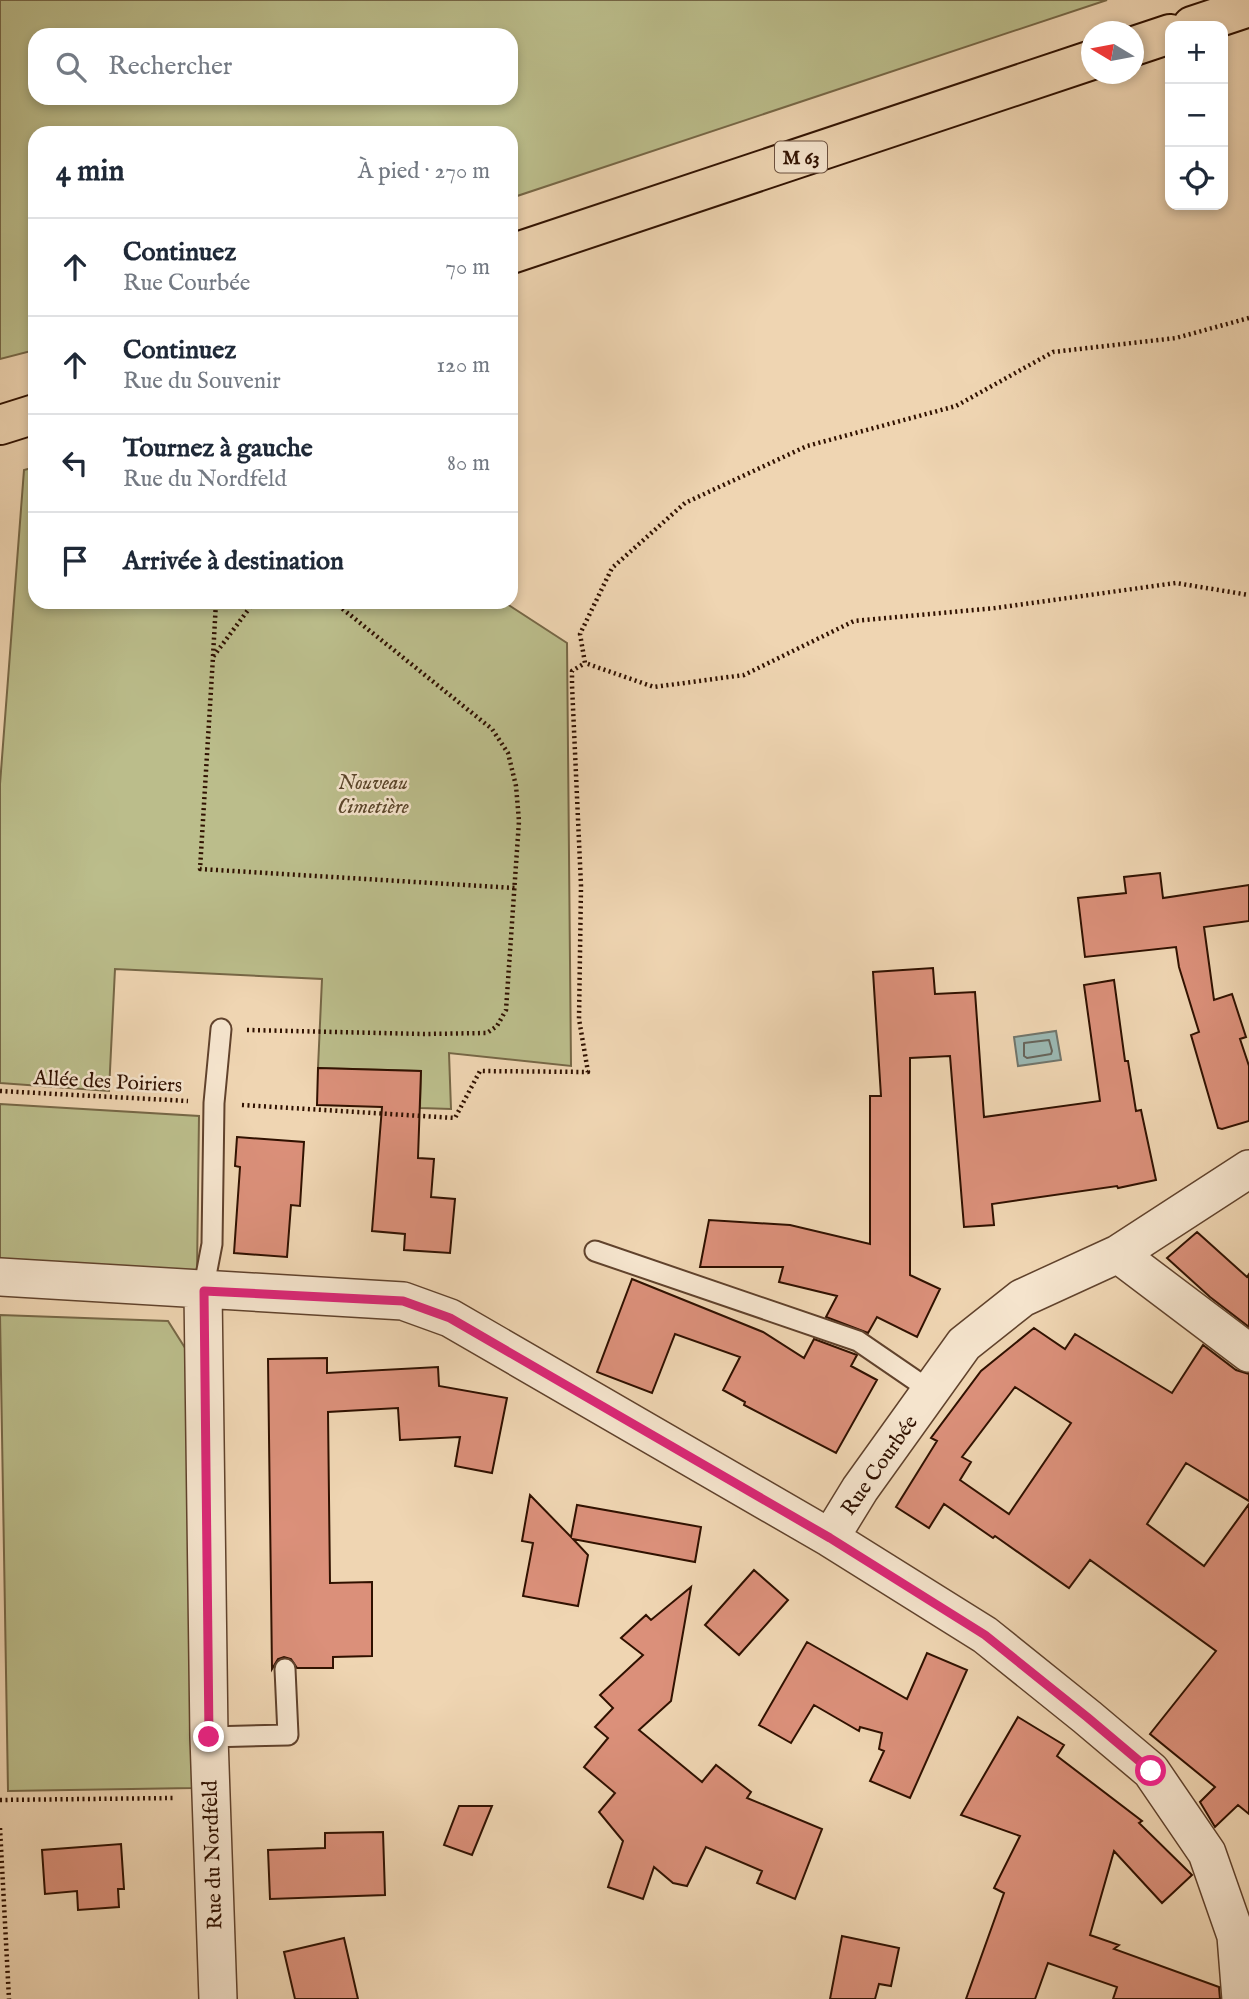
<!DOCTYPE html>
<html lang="fr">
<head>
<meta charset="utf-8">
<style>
	:root { --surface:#fff; --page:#f2f2f3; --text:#1f2937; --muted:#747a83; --line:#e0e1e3 }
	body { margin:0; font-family:"IM FELL English",serif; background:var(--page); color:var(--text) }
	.controls { position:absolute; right:21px; top:21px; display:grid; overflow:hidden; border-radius:14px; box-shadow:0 4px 10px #0003 }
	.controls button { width:63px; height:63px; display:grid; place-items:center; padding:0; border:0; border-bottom:2px solid var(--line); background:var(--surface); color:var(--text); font:35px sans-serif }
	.compass { position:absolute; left:1081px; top:21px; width:63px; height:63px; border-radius:50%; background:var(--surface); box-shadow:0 4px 10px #0003; rotate:280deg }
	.stop { position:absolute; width:21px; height:21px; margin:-16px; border:5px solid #db2777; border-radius:50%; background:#fff }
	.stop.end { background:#db2777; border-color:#fff; box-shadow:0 2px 7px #0008 }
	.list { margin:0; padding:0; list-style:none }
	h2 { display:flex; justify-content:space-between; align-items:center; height:91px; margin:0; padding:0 28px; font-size:30px }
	h2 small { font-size:23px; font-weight:400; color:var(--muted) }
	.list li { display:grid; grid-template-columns:46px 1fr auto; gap:21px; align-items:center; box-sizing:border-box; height:98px; padding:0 28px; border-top:2px solid var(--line) }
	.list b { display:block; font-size:26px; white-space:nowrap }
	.list p { margin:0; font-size:23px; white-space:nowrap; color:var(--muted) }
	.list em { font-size:23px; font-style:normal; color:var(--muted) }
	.icon { flex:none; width:38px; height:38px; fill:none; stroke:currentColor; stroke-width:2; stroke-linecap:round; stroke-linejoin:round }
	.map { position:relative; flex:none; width:1249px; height:1999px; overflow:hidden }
	.search { position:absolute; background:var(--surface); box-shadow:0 4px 10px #0003; left:28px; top:28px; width:490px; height:77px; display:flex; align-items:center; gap:18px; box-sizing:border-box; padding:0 24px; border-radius:21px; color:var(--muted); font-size:26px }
	.panel { position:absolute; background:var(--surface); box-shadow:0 4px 10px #0003; left:28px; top:126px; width:490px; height:483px; border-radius:21px }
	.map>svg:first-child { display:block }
	.green { fill:#bbbd8b; stroke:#766746; stroke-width:2; fill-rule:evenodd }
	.water { fill:#9bb8b3; stroke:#70756b; stroke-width:2 }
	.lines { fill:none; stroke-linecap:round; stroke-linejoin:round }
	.shore { stroke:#66645a; stroke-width:2 }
	.building { fill:#db907a; stroke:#301100; stroke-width:2; fill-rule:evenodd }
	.service-casing { stroke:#60422c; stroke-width:23 }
	.minor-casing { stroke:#60422c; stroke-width:40 }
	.primary-casing { stroke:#301100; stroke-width:42 }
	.path { stroke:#301100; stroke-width:4.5; stroke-dasharray:2 3.5; stroke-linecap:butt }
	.service { stroke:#f5e4cd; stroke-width:19 }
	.minor { stroke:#f5e4cd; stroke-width:37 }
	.primary { stroke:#efd5b2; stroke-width:38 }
	.route { stroke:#db2777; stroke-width:9 }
	.labels { text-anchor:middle; stroke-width:5; stroke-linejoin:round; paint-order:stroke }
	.shield { fill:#f5e4cd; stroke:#6b503e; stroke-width:2 }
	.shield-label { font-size:19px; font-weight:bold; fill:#301100 }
	.park-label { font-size:21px; font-style:italic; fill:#5a452a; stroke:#f5e4cd }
	.street-label { font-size:21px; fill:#301100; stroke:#f5e4cd }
</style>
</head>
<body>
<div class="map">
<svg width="1249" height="1999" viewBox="0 0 1249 1999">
	<rect width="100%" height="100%" fill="#efd5b2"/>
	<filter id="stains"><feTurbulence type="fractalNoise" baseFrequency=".00286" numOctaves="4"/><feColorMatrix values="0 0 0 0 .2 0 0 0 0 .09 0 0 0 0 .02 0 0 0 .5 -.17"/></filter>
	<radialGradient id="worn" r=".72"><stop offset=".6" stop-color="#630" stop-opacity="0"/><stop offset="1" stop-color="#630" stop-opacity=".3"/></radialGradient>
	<path class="green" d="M 0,0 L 1107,0 L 511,198 L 511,133 L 35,133 L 35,350 L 0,359 ZM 35,35 L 511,35 L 511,98 L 35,98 Z
		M 35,467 L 35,602 L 504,602 L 567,643 L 571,1066 L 449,1053 L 451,1109 L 420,1108 L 421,1071 L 318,1068 L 322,979 L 115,969 L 109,1091 L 0,1083 L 0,784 L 24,470 Z
		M 0,1104 L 199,1116 L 197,1272 L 0,1263 Z
		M 0,1315 L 168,1321 L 187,1351 L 193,1788 L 8,1791 Z"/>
	<path class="water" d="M 1056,1031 L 1061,1060 L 1018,1066 L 1014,1037 Z"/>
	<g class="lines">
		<path class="shore" d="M 1049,1040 L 1052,1051 L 1051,1054 L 1027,1058 L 1024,1056 L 1024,1043 Z"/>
	</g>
	<path class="building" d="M 1160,873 L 1163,898 L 1249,885 L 1249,921 L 1204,927 L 1214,1000 L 1232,994 L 1246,1037 L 1240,1039 L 1249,1066 L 1249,1121 L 1222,1129 L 1218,1128 L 1191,1035 L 1199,1032 L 1179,967 L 1176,947 L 1085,957 L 1078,898 L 1126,893 L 1124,877 Z
		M 933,968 L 935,994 L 975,992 L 984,1117 L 1100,1101 L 1084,985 L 1114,980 L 1125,1061 L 1128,1061 L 1136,1111 L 1141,1110 L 1156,1180 L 1118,1188 L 1117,1186 L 992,1204 L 994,1225 L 964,1227 L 950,1056 L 910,1058 L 910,1275 L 940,1289 L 917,1337 L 877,1317 L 868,1333 L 826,1317 L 837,1296 L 779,1282 L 783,1267 L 700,1267 L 709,1220 L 790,1225 L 870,1244 L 870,1096 L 881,1096 L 873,972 Z
		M 318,1068 L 421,1071 L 418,1158 L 434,1159 L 431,1197 L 455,1199 L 450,1253 L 404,1250 L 405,1234 L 372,1231 L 382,1107 L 317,1105 Z
		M 237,1137 L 304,1142 L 300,1206 L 291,1205 L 287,1257 L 234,1253 L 240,1167 L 235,1166 Z
		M 1197,1232 L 1247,1277 L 1249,1274 L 1249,1327 L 1210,1297 L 1167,1258 Z
		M 632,1279 L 763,1332 L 804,1358 L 814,1339 L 857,1355 L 851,1366 L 877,1380 L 836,1453 L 744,1405 L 745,1402 L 723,1390 L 740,1357 L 675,1334 L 652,1393 L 597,1372 Z
		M 1034,1328 L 1065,1349 L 1075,1334 L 1172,1393 L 1203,1345 L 1236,1370 L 1249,1374 L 1249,1501 L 1186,1463 L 1147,1524 L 1204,1566 L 1249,1504 L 1249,1814 L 1238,1805 L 1215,1827 L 1200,1802 L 1215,1787 L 1150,1734 L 1216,1651 L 1090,1560 L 1069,1588 L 995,1536 L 993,1538 L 944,1504 L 929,1528 L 896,1507 L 937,1441 L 931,1438 L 981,1371 ZM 1015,1387 L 1071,1423 L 1009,1514 L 960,1480 L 971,1462 L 962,1457 Z
		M 327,1358 L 327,1373 L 438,1367 L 439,1386 L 507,1398 L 492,1473 L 455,1466 L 460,1437 L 400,1440 L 398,1408 L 328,1412 L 330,1583 L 372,1582 L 372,1656 L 333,1657 L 333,1668 L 297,1668 L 291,1659 L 284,1657 L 278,1659 L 272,1669 L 268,1359 Z
		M 530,1495 L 571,1537 L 577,1505 L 701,1527 L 695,1562 L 573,1539 L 588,1555 L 578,1606 L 523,1596 L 533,1543 L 522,1541 Z
		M 754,1570 L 788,1600 L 739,1655 L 705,1625 Z
		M 691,1587 L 671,1701 L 639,1730 L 702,1782 L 716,1765 L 751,1792 L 747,1798 L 822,1829 L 795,1899 L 757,1883 L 762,1871 L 706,1847 L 687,1886 L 673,1883 L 654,1867 L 643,1899 L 608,1887 L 623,1841 L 599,1812 L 615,1793 L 584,1767 L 608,1738 L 595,1727 L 613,1708 L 600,1695 L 643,1655 L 621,1638 L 646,1615 L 651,1620 Z
		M 807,1642 L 907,1699 L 927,1653 L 967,1670 L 910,1798 L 870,1781 L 884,1751 L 879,1749 L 882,1733 L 860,1727 L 859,1731 L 814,1705 L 791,1743 L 759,1725 Z
		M 1018,1717 L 1064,1745 L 1057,1756 L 1142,1821 L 1139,1823 L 1192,1875 L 1162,1903 L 1114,1851 L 1090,1935 L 1119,1945 L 1114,1949 L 1219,1987 L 1220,1999 L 1113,1999 L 1117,1987 L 1048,1963 L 1035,1999 L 966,1999 L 1004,1893 L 994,1888 L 1020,1836 L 961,1815 Z
		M 459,1806 L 492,1806 L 472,1855 L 444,1845 Z
		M 383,1832 L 385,1895 L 270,1899 L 268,1850 L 325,1848 L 325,1833 Z
		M 121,1844 L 124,1889 L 118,1889 L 119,1907 L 78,1910 L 77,1891 L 45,1894 L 42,1850 Z
		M 842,1936 L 899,1948 L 891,1986 L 879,1984 L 875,1999 L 830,1999 Z
		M 344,1938 L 358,1999 L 295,1999 L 284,1952 Z"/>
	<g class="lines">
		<defs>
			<path id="service" d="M 595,1251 L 858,1341 L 931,1391
				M 203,1291 L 212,1244 L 214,1103 L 221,1029
				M 209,1737 L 288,1735 L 285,1669"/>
			<path id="minor" d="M 1118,1254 L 1249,1353
				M 0,1277 L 403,1301 L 450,1318 L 830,1538
				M 203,1291 L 209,1737 L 218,1999
				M 1241,1999 L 1236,1936 L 1207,1853 L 1151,1771 L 1087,1717 L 985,1635 L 830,1538 L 860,1489 L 964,1344 L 1022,1298 L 1118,1254 L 1249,1169"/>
			<path id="primary" d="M 1192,26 L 1249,7
				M 1134,46 L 1170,34
				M 511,254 L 1092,60
				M 0,425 L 35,414"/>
		</defs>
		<use href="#service" class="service-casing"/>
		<use href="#minor" class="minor-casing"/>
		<use href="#primary" class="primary-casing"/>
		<path class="path" d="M 1249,318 L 1176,338 L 1053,352 L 956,406 L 807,446 L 685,503 L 612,568 L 580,634 L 585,663 L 654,687 L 744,675 L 854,621 L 995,608 L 1176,583 L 1249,595
			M 254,602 L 213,657 L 200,869 L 515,888
			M 213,656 L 216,602
			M 247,1030 L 424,1034 L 487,1033 L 497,1026 L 506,1010 L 519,821 L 516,786 L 508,753 L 492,729 L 334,602
			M 0,1091 L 188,1101
			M 242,1105 L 455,1118 L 480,1071 L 588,1072 L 579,1019 L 581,886 L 572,685 L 572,671 L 585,663
			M 0,1800 L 175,1798
			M 0,1828 L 9,1999"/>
		<use href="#service" class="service"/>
		<use href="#minor" class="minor"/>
		<use href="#primary" class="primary"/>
	</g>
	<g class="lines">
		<path class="route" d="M 209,1737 L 204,1291 L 403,1301 L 450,1318 L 830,1538 L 985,1635 L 1087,1717 L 1151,1771"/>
	</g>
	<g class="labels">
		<rect class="shield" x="775" y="141.5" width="52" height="31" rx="5"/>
		<g class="shield-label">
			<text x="801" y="164">M 63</text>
		</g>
		<g class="park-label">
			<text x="373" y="789">Nouveau<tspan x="373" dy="24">Cimetière</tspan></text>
		</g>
		<g class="street-label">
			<text transform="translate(108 1081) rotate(3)" y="7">Allée des Poiriers</text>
			<text transform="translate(879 1465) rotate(-55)" y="7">Rue Courbée</text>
			<text transform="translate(212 1855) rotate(-92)" y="7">Rue du Nordfeld</text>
		</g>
	</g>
	<rect width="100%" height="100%" filter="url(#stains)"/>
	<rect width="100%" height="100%" fill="url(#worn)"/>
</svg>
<div class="controls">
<button>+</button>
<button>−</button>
<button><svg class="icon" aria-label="locate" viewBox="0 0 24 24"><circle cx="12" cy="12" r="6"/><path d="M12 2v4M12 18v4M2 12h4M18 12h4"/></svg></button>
</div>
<svg class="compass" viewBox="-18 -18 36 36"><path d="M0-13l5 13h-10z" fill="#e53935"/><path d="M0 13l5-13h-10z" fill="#747a83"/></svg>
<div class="stop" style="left:1151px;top:1771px"></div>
<div class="stop end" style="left:209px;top:1737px"></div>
<div class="search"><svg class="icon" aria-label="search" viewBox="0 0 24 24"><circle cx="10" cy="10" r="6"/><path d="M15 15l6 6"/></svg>Rechercher</div>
<section class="panel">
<h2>4 min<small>À pied · 270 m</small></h2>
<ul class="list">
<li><svg class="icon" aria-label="ahead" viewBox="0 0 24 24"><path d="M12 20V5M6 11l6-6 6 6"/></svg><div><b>Continuez</b><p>Rue Courbée</p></div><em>70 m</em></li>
<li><svg class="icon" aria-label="ahead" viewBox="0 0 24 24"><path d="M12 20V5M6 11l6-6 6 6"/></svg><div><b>Continuez</b><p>Rue du Souvenir</p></div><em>120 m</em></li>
<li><svg class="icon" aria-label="left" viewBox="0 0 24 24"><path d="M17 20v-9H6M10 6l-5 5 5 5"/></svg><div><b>Tournez à gauche</b><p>Rue du Nordfeld</p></div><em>80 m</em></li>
<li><svg class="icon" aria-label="arrive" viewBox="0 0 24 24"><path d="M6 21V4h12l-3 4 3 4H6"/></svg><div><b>Arrivée à destination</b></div></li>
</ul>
</section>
</div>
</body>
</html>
